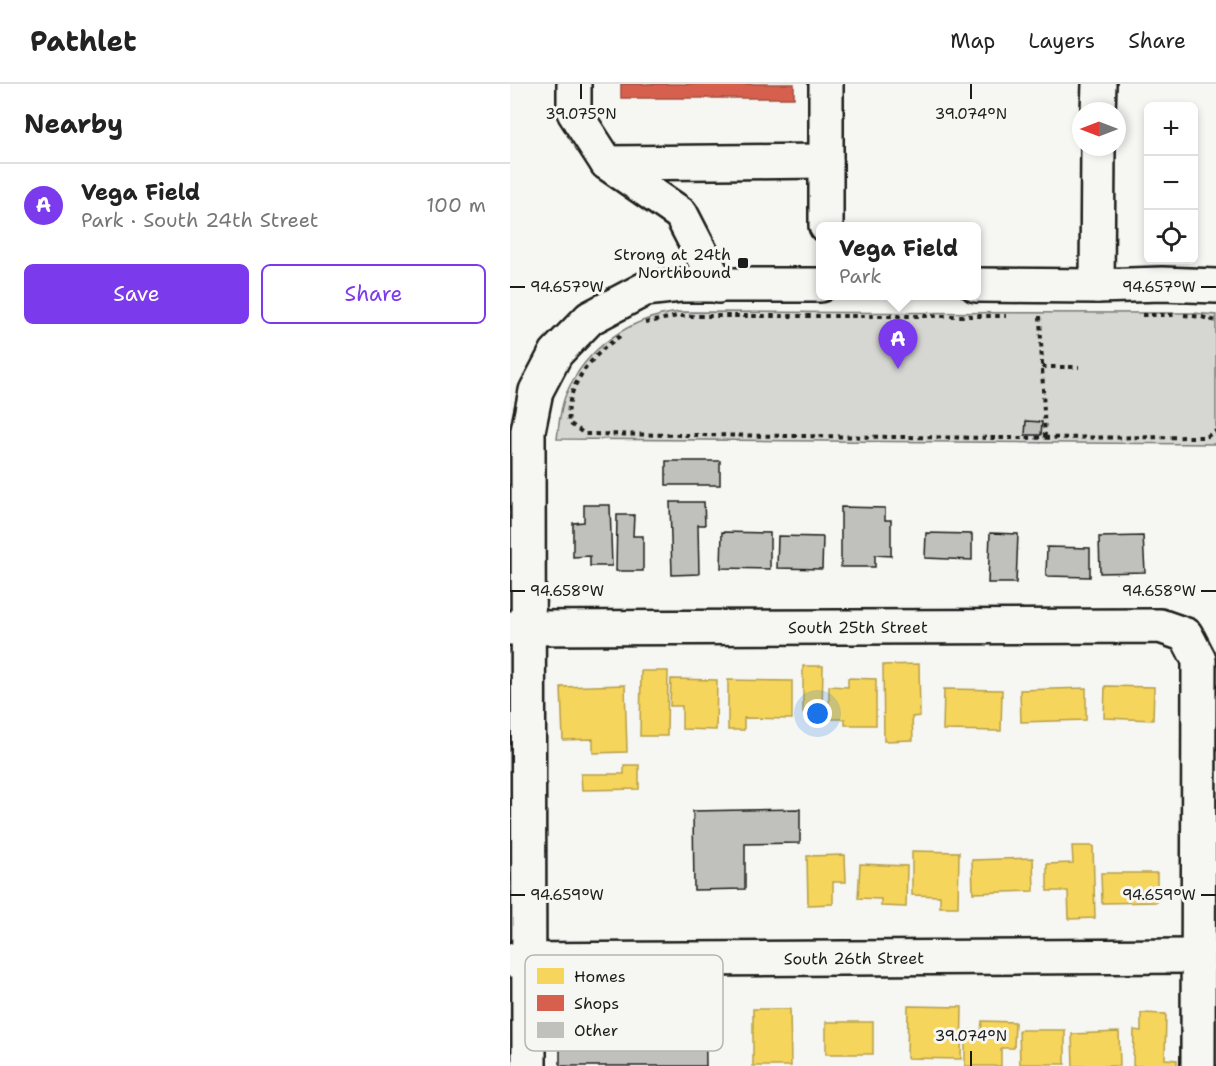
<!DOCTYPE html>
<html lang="en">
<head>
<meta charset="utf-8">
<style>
	:root { --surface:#fff; --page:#f2f2f2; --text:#222; --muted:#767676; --line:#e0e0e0; --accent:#7c3aed }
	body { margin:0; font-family:"Shantell Sans",sans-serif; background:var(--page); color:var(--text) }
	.controls { position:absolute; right:18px; top:18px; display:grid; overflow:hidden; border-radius:9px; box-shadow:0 3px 9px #0003 }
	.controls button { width:54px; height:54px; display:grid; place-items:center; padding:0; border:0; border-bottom:2px solid var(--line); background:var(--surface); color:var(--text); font:30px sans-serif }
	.compass { position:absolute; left:562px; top:18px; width:54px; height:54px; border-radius:50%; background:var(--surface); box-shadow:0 3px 9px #0003; rotate:270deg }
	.you { position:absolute; left:308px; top:630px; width:21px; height:21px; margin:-15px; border:4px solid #fff; border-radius:50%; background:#1a73e8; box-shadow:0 0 0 9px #1a73e833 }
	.badge { display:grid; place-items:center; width:39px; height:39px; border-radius:50%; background:var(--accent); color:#fff; font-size:20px; font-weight:700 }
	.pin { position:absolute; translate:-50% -50px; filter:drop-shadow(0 2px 3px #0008) }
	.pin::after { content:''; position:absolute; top:32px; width:21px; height:18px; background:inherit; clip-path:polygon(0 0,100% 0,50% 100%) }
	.popup { position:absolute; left:306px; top:138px; width:165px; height:78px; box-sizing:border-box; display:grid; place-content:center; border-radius:9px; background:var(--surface); filter:drop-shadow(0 2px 4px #0005); font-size:20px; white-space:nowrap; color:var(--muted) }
	.popup b { font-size:22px; color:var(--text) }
	.popup::after { content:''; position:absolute; left:50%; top:100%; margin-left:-12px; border:12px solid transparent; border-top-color:var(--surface) }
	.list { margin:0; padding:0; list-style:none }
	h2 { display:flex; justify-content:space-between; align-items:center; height:78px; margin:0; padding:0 24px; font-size:26px }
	h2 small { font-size:20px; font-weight:400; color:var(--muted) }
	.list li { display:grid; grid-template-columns:39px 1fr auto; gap:18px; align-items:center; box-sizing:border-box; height:84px; padding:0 24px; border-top:2px solid var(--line) }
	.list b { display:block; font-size:22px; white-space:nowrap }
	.list p { margin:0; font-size:20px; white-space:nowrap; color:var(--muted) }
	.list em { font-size:20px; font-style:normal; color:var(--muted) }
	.actions { display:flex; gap:12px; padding:18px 24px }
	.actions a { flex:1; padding:14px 0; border:2px solid var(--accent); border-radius:9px; text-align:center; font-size:21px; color:var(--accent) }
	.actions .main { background:var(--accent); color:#fff }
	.icon { flex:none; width:33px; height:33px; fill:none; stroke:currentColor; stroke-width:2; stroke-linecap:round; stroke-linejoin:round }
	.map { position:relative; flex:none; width:706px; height:982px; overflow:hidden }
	header { display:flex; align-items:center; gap:36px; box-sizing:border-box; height:84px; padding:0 30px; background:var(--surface); border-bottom:2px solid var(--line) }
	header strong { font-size:28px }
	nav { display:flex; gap:33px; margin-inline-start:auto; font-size:21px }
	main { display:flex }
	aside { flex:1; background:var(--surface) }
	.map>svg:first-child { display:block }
	.green { fill:#d6d6d2; stroke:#797977; stroke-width:1.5 }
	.homes { fill:#f6d55c; stroke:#b59e49; stroke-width:1.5 }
	.shops { fill:#d6604d; stroke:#9e4c3e; stroke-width:1.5 }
	.building { fill:#c0c0bd; stroke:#1c1c1c; stroke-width:1.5 }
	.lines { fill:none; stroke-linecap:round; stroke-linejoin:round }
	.minor-casing { stroke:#1c1c1c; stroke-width:38 }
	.path { stroke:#1c1c1c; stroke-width:4; stroke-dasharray:4.5 4.5; stroke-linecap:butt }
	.minor { stroke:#f6f6f2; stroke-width:33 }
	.ticks { fill:none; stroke:#1c1c1c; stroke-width:2 }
	.poi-dot { fill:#1c1c1c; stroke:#f6f6f2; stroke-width:2 }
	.labels { text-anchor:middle; stroke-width:6; stroke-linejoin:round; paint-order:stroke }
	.poi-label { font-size:16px; fill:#1c1c1c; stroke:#f6f6f2; text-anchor:end }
	.street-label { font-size:16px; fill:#1c1c1c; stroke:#f6f6f2 }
	.key { fill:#f6f6f2; stroke:#b5b5b2; stroke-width:1.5 }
	.key-label { font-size:16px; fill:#1c1c1c }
	.ticks-label { font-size:15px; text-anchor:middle; fill:#1c1c1c; stroke:#f6f6f2; stroke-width:6; stroke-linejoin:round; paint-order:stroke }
</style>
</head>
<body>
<header>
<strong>Pathlet</strong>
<nav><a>Map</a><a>Layers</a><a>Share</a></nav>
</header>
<main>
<aside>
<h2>Nearby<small></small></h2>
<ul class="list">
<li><span class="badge">A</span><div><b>Vega Field</b><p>Park · South 24th Street</p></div><em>100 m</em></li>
</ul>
<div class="actions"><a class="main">Save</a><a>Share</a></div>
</aside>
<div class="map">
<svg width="706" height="982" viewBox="0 0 706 982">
	<rect width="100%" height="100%" fill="#f6f6f2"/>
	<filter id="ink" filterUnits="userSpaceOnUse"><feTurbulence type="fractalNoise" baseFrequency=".0167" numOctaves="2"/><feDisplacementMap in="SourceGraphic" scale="12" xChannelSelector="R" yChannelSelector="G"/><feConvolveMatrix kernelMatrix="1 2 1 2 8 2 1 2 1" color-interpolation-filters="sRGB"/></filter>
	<g filter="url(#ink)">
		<path class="green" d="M 170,228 L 683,229 L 706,231 L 706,360 L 47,355 C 49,340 50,324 56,310 C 76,264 120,233 170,228 Z"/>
		<path class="homes" d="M 409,580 L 410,632 L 402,633 L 403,656 L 374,657 L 373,581 Z
			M 293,582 L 313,582 L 312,629 L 293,629 Z
			M 131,587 L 158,587 L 157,652 L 130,652 Z
			M 338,594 L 366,595 L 366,641 L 335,641 L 335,635 L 319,635 L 319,602 L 338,603 Z
			M 161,595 L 207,596 L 206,646 L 172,645 L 172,622 L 160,622 Z
			M 218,596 L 282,597 L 282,635 L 234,634 L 234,646 L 218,646 Z
			M 115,601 L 117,668 L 83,669 L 83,655 L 53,656 L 51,603 Z
			M 595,602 L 644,603 L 643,636 L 594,634 Z
			M 576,604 L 576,636 L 511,638 L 510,606 Z
			M 434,605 L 492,606 L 491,647 L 433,646 Z
			M 114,681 L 129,681 L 129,705 L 72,706 L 71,690 L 114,690 Z
			M 562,762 L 583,762 L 585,834 L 559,835 L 558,807 L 537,807 L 537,780 L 563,779 Z
			M 402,767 L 449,768 L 448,823 L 430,823 L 430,812 L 402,811 Z
			M 335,771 L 336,798 L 323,798 L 323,820 L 298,821 L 297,772 Z
			M 523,774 L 524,807 L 463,809 L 462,776 Z
			M 350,780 L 397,782 L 396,823 L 371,822 L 371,815 L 348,814 Z
			M 591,789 L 647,789 L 647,818 L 592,819 Z
			M 398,922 L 452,923 L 451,975 L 397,974 Z
			M 243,925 L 280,925 L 281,982 L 243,982 Z
			M 631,929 L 656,930 L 655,975 L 667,976 L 667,982 L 623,982 L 624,946 L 631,947 Z
			M 472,937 L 505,938 L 504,964 L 491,964 L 491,982 L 455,982 L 455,946 L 471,947 Z
			M 316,938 L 363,938 L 363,970 L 316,970 Z
			M 509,946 L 555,946 L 555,980 L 510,980 Z
			M 609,948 L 610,982 L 563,982 L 562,950 Z"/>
		<path class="shops" d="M 111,0 L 284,0 L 284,14 L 111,14 Z"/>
		<path class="building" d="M 516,337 L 532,338 L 531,351 L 515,351 Z
			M 156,377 L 210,377 L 210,401 L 156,401 Z
			M 160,418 L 194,418 L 195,441 L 188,441 L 189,490 L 162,491 Z
			M 74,421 L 100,421 L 102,482 L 80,482 L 80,472 L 63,473 L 63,439 L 74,438 Z
			M 331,423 L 375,424 L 375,436 L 381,436 L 381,472 L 365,471 L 365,483 L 331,483 Z
			M 107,431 L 124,431 L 123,452 L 133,452 L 133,487 L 106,487 Z
			M 212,448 L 260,449 L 260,485 L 211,484 Z
			M 416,449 L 462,450 L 462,476 L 415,474 Z
			M 480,449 L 508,450 L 506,499 L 478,499 Z
			M 268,452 L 313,453 L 312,485 L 267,484 Z
			M 633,452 L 635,488 L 590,489 L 589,453 Z
			M 537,463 L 580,464 L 580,493 L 536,492 Z
			M 290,725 L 290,759 L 235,760 L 235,805 L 184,806 L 183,727 Z
			M 195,913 L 196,982 L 50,982 L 50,914 Z"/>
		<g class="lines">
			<defs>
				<g id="minor">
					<path d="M 64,0 L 64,28 L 97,79 L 171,130 L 208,202"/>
					<path d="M 316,0 L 316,142"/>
					<path d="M 588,27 L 589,0"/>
					<path d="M 97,79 L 316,77"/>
					<path d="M 466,201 L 587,202 L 652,200 L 706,202"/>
					<path d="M 587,202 L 588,63"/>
					<path id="s1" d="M 0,544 L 650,542 L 676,551 L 689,576 L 688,982"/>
					<path id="s2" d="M 0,876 L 687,872"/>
					<path d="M 19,982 L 18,347 L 26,307 L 46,269 L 80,234 L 135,205 L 170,201 L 310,201"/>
				</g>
			</defs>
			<use href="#minor" class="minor-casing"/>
			<path class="path" d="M 632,231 L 664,231
				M 674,231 L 692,233 L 706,237
				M 530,232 L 535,354
				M 135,239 L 167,232 L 496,232
				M 110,252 C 82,271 54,303 59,339 L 75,350 L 493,354 L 696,353 L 706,347
				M 532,283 L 569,283"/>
			<use href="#minor" class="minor"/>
		</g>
	</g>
	<path class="ticks" d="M 71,0 L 71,15M 461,0 L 461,15M 0,203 L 15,203M 691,203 L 706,203M 0,507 L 15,507M 691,507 L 706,507M 0,811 L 15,811M 691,811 L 706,811M 461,967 L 461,982"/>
	<rect class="poi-dot" x="227" y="173" width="12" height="12" rx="3"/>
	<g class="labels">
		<g class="poi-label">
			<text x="221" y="176">Strong at 24th<tspan x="221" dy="18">Northbound</tspan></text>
		</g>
		<g class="street-label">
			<text dy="6" stroke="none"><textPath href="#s1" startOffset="348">South 25th Street</textPath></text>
			<text dy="6" stroke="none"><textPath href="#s2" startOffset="344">South 26th Street</textPath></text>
		</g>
	</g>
	<rect x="15" y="871" width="198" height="96" rx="9" class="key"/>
	<rect x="27" y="884" width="27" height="16" fill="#f6d55c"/>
	<rect x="27" y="911" width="27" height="16" fill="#d6604d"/>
	<rect x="27" y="938" width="27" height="16" fill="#c0c0bd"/>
	<g class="key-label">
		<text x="64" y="898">Homes</text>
		<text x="64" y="925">Shops</text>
		<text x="64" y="952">Other</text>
	</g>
	<g class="ticks-label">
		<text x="71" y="35">39.075°N</text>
		<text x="461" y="35">39.074°N</text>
		<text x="649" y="208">94.657°W</text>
		<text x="57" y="208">94.657°W</text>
		<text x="649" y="512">94.658°W</text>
		<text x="57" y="512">94.658°W</text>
		<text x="57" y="816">94.659°W</text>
		<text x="649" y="816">94.659°W</text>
		<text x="461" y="957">39.074°N</text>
	</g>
</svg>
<div class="controls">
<button>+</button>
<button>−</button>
<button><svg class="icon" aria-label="locate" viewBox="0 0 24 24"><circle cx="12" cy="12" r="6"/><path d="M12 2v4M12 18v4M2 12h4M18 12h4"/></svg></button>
</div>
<svg class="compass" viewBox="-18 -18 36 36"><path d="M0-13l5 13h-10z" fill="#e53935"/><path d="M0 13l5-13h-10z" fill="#767676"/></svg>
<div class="you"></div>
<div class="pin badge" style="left:388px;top:285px">A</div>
<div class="popup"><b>Vega Field</b>Park</div>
</div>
</main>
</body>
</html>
